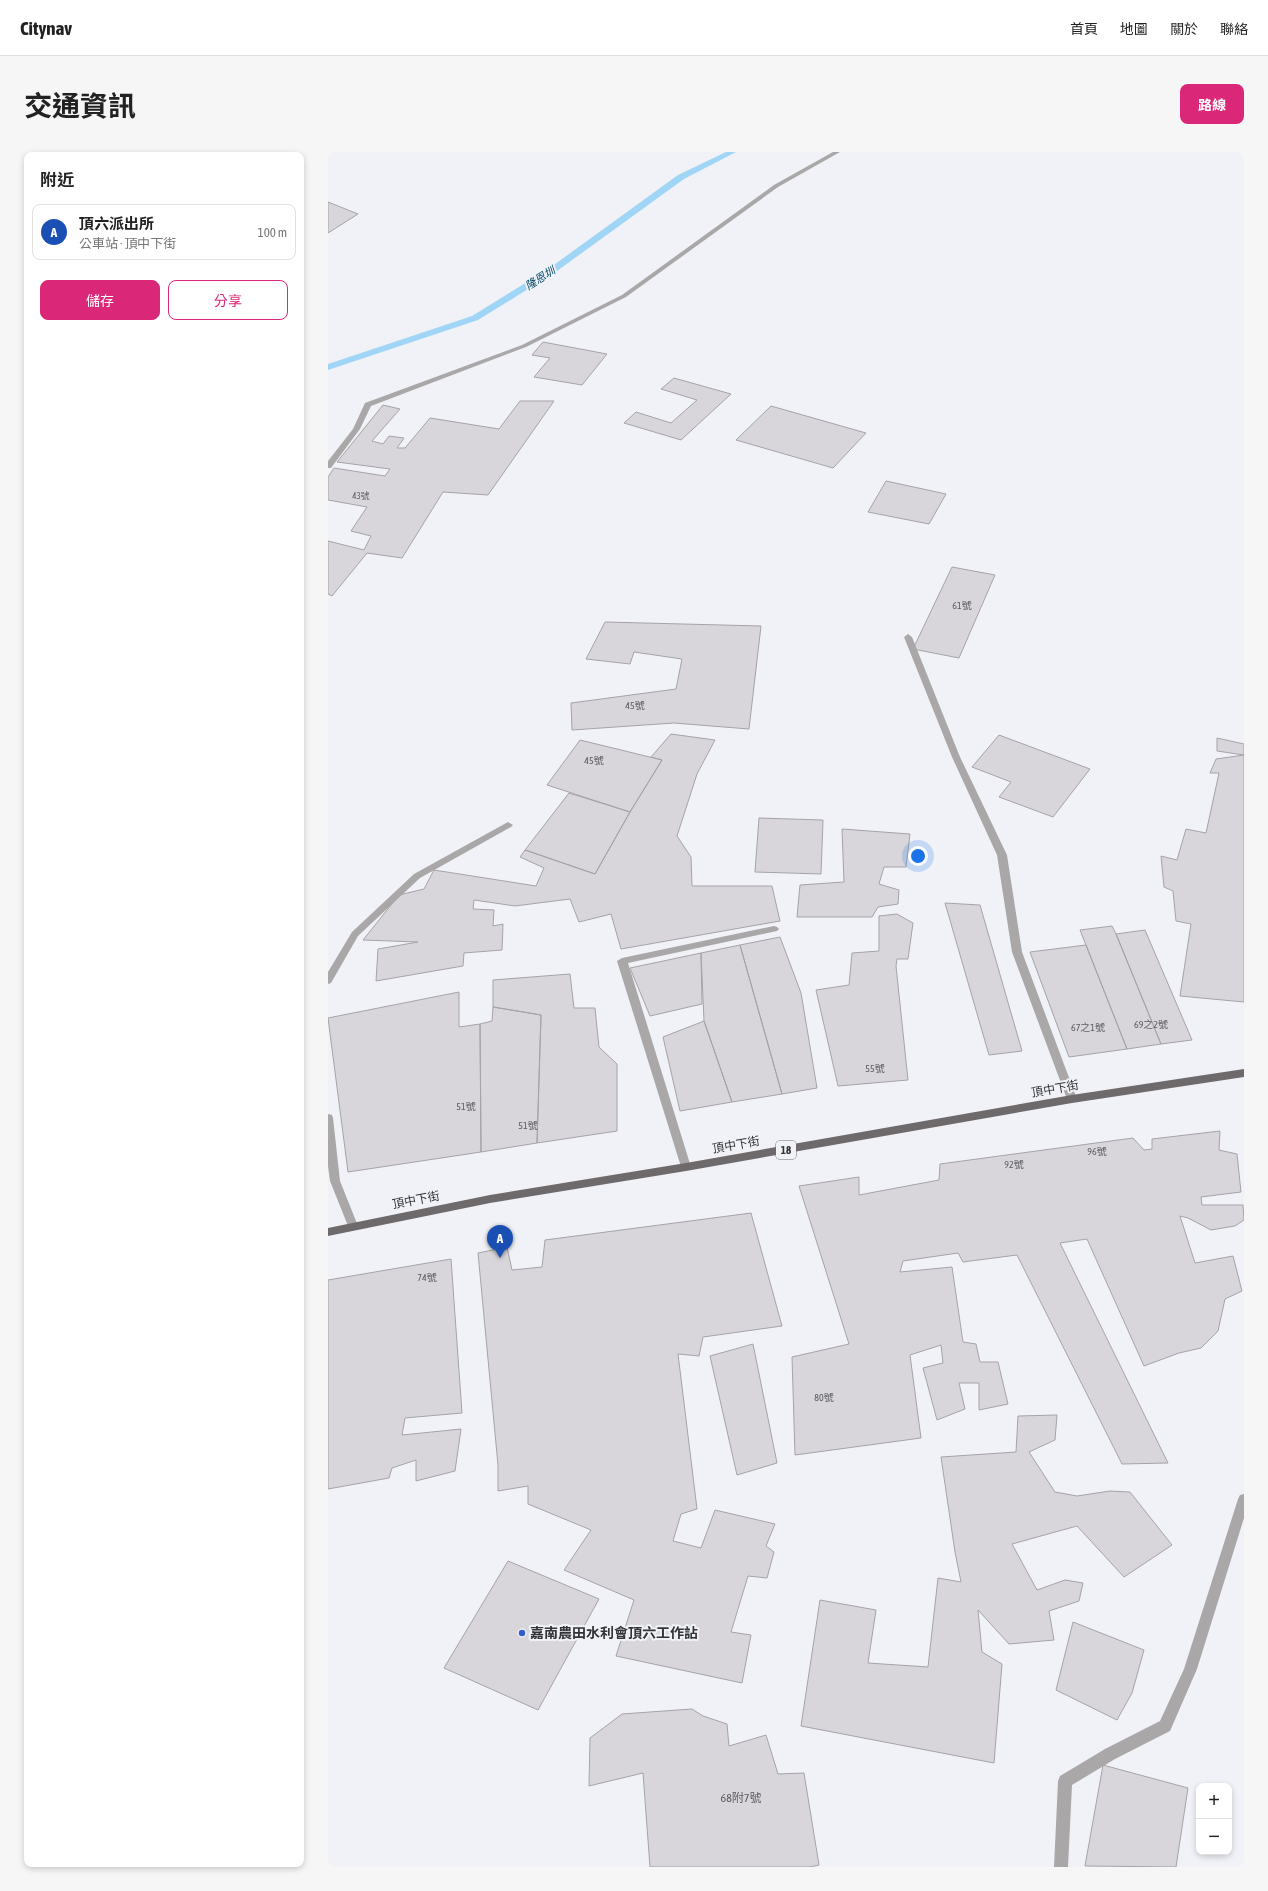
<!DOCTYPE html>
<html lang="zh-TW">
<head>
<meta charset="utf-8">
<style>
	:root { --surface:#fff; --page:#f6f6f6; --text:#222; --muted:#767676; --line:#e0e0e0; --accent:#db2777 }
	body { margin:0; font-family:"Asap Condensed","Noto Sans TC",sans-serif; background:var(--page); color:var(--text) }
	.controls { position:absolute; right:12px; bottom:12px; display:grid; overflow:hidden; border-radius:8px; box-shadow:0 2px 6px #0003 }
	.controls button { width:36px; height:36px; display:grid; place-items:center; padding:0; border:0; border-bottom:1px solid var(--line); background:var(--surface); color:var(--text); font:20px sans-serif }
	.you { position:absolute; left:590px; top:704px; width:14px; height:14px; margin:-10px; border:3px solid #fff; border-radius:50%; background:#1a73e8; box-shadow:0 0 0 6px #1a73e833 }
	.badge { display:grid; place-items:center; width:26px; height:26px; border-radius:50%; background:var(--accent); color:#fff; font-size:13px; font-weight:700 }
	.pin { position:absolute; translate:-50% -33px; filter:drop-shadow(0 1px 2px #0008) }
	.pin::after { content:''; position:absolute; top:21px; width:14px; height:12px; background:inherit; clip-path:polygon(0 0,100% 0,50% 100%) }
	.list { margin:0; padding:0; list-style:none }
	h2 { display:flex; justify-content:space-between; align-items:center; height:52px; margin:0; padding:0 16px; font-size:17px }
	h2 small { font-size:13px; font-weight:400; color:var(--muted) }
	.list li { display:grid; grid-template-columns:26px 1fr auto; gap:12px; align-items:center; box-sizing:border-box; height:56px; margin:0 8px 8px; padding:0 8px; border:1px solid var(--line); border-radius:8px }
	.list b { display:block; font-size:15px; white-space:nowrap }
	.list p { margin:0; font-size:13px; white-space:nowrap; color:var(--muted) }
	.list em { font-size:13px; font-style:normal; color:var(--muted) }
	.actions { display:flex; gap:8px; padding:12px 16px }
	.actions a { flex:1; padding:9px 0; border:1px solid var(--accent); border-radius:8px; text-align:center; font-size:14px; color:var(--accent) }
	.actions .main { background:var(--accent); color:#fff }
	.map { position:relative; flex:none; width:916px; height:1715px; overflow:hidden; border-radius:8px }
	header { display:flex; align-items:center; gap:24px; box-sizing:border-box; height:56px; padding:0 20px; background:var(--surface); border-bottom:1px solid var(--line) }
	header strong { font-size:19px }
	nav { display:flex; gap:22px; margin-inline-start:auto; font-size:14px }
	.intro { display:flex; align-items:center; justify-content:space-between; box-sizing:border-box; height:96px; padding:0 24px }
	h1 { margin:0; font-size:28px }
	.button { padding:10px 18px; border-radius:8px; background:var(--accent); color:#fff; font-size:14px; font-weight:700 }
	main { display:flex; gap:24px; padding:0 24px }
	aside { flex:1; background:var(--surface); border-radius:8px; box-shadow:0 2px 6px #0003 }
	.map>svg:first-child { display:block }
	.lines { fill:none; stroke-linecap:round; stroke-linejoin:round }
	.stream { fill:#a1d5f5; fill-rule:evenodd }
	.building { fill:#d8d6db; stroke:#a5a3a8 }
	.service { fill:#aaa7a8; fill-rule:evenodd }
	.primary { fill:#6e696a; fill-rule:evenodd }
	.poi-dot { fill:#305ecd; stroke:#f1f2f7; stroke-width:1.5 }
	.labels { text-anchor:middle; stroke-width:4; stroke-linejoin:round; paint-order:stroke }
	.far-number-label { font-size:9px; fill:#5c5c5e }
	.number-label { font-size:10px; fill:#5c5c5e }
	.far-water-label { font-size:11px; font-style:italic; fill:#014766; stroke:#f1f2f7 }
	.shield { fill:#f1f2f7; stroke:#6b6c6f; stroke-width:1 }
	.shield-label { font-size:11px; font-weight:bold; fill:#323335 }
	.street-label { font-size:12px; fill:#323335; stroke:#f1f2f7 }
	.near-number-label { font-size:12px; fill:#5c5c5e }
	.near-poi-label { font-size:14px; font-weight:bold; fill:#323335; stroke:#f1f2f7; text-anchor:start }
</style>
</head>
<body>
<header>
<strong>Citynav</strong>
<nav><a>首頁</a><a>地圖</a><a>關於</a><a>聯絡</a></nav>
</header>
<div class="intro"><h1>交通資訊</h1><a class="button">路線</a></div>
<main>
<aside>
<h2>附近<small></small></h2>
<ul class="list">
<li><span class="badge" style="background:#1a4fb4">A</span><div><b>頂六派出所</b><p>公車站 · 頂中下街</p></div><em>100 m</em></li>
</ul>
<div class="actions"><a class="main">儲存</a><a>分享</a></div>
</aside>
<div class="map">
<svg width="916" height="1715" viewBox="0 0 916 1715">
	<rect width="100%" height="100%" fill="#f1f2f7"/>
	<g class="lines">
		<path class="stream" d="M 398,0 L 408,0 L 356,27 L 229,119 L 150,168 L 0,218 L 0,212 L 144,164 L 223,115 L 350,23 Z"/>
	</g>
	<path class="building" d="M 0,50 L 30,62 L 0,81 Z
		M 215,190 L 279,202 L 254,233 L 206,225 L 222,206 L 204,203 Z
		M 346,226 L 403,242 L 353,288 L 296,271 L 308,260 L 343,271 L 369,248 L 333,237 Z
		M 192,249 L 226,249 L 160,343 L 115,340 L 74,406 L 39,401 L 4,444 L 0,442 L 0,389 L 36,398 L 43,384 L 23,379 L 39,355 L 0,348 L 0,325 L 6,316 L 57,324 L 62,317 L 9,310 L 55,253 L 72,257 L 44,289 L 55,292 L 61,284 L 76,286 L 69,296 L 77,296 L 102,266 L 171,277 Z
		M 443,254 L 538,281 L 505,316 L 408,288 Z
		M 558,329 L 618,342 L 601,372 L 540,360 Z
		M 624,415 L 667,423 L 631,506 L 585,497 Z
		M 277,470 L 433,474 L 421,577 L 346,571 L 244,578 L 243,551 L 348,537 L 354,507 L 306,500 L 302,512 L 258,507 Z
		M 343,582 L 387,588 L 369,622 L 349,684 L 363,705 L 364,734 L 444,734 L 452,769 L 293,797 L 283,762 L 251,770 L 242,747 L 187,754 L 146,748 L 145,757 L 166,758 L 165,774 L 175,772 L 174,798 L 136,801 L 135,814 L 48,829 L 50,797 L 90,790 L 35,788 L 71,743 L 96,737 L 106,718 L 208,734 L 216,716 L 192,705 L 197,698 L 267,722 L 302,660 L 334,608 L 323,605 Z
		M 671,583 L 762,617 L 725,665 L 671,645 L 683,630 L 644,615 Z
		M 889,586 L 916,592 L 916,603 L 889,599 Z
		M 252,588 L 334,608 L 302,660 L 219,633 Z
		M 916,603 L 916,850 L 852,844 L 863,772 L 848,769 L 845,739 L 836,735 L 833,704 L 849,708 L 858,677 L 878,681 L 891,621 L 882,621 L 888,607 Z
		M 241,641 L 302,660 L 267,722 L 197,698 Z
		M 431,666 L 495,668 L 493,722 L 427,720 Z
		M 514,677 L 582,682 L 578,715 L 556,715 L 551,732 L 571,738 L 570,752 L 550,755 L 544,765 L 469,765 L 472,733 L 516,730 Z
		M 617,751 L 652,753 L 694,899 L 661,903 Z
		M 569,762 L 585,771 L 580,807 L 569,807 L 568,814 L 580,928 L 510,934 L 488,838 L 521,833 L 524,801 L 551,799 L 551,764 Z
		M 784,774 L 788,782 L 833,892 L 799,897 L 752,778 Z
		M 817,778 L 864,888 L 833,892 L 788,782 Z
		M 452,785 L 473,841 L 489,936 L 454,942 L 412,793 Z
		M 412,793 L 454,942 L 404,950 L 376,869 L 373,801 Z
		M 758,793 L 799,897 L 741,905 L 702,800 Z
		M 373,801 L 374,852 L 322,864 L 302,816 Z
		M 242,822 L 246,856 L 267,856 L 271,895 L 289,912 L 289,979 L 209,991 L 213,863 L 165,855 L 165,828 Z
		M 131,840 L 131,875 L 152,872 L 153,1000 L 20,1020 L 0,866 Z
		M 165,855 L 213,863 L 209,991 L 153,1000 L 152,872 L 164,869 Z
		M 376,869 L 404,950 L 352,959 L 335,885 Z
		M 892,979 L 891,998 L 909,1002 L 913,1040 L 873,1045 L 874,1053 L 915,1053 L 916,1068 L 907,1074 L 883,1078 L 860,1066 L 852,1064 L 867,1111 L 905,1104 L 914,1139 L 897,1147 L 890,1179 L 873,1196 L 851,1201 L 816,1214 L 759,1087 L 732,1091 L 840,1311 L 794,1312 L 689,1103 L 635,1110 L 630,1101 L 575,1109 L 572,1120 L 624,1115 L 635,1190 L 648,1192 L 652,1210 L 670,1210 L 680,1252 L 651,1258 L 651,1231 L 631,1231 L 637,1257 L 609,1268 L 595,1216 L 615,1211 L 613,1193 L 582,1203 L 593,1286 L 467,1303 L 464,1205 L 521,1192 L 471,1034 L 531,1025 L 531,1043 L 611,1028 L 612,1012 L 805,986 L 816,998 L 824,997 L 824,987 Z
		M 423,1061 L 454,1174 L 375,1185 L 371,1204 L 350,1202 L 369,1357 L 353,1362 L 345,1389 L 373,1396 L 387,1358 L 447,1372 L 438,1394 L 446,1400 L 439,1426 L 420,1424 L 403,1480 L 423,1483 L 414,1531 L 288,1504 L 306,1448 L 236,1418 L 263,1378 L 200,1352 L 200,1334 L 170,1339 L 170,1313 L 150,1101 L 179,1095 L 184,1118 L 214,1115 L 217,1088 Z
		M 123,1107 L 134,1261 L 77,1266 L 74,1283 L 133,1277 L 127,1319 L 88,1329 L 88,1308 L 64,1316 L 61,1326 L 0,1337 L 0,1128 Z
		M 425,1192 L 449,1311 L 409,1323 L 382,1204 Z
		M 729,1263 L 727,1288 L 701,1300 L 727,1340 L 749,1344 L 782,1339 L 802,1340 L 844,1393 L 796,1425 L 749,1374 L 684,1392 L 709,1438 L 737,1428 L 755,1431 L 751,1449 L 721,1459 L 726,1488 L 681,1492 L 650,1458 L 654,1500 L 674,1512 L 666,1611 L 473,1574 L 492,1448 L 548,1458 L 540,1511 L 600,1515 L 610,1426 L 633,1430 L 627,1400 L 613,1305 L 688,1300 L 690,1264 Z
		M 180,1409 L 271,1447 L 210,1558 L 116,1516 Z
		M 745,1470 L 816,1498 L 804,1541 L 789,1568 L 728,1538 Z
		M 364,1557 L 375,1564 L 399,1572 L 401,1594 L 438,1583 L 450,1622 L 476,1621 L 491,1713 L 482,1715 L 322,1715 L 315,1621 L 261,1634 L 262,1586 L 294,1562 Z
		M 775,1613 L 860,1636 L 848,1715 L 757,1714 Z"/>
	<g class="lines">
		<path class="service" d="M 505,0 L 512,0 L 450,35 L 298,145 L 198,195 L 43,254 L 32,277 L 3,316 L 0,316 L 0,309 L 25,277 L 37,251 L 194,193 L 294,143 L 446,33 Z
			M 580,482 L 584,485 L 632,605 L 679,703 L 694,800 L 749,947 L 748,950 L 740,950 L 739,947 L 684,800 L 669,703 L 624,605 L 576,485 Z
			M 180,670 L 185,673 L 183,675 L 92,726 L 30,784 L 3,831 L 0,832 L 0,820 L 24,780 L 86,722 Z
			M 446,774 L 449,775 L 451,777 L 449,779 L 300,811 L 363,1015 L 362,1018 L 354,1018 L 289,809 L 294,806 Z
			M 0,962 L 4,963 L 5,966 L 12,1029 L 30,1074 L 29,1077 L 25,1078 L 21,1077 L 20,1074 L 2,1029 L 0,1014 Z
			M 916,1342 L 916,1366 L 869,1517 L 842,1579 L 787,1607 L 744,1633 L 740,1715 L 726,1715 L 730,1629 L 732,1624 L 777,1597 L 832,1569 L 856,1517 L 910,1347 L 912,1343 Z"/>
		<path class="primary" d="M 916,917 L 916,925 L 744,951 L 358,1019 L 162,1051 L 0,1084 L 0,1076 L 162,1043 L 358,1011 L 744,943 Z"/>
	</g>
	<circle class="poi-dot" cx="194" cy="1481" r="4"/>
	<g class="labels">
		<g class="far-number-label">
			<text x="33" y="347">43號</text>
		</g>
		<g class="number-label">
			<text x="634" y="457">61號</text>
			<text x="307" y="557">45號</text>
			<text x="266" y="612">45號</text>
			<text x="823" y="876">69之2號</text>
			<text x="760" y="879">67之1號</text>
			<text x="547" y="920">55號</text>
			<text x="138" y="958">51號</text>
			<text x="200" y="977">51號</text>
			<text x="769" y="1003">96號</text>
			<text x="686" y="1016">92號</text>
			<text x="99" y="1129">74號</text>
			<text x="496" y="1249">80號</text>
		</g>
		<g class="far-water-label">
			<text transform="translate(212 126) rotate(-32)" y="4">隆恩圳</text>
		</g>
		<rect class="shield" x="448" y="989" width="20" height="18" rx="3"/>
		<g class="shield-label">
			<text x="458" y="1002">18</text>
		</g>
		<g class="street-label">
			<text transform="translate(727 937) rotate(-10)" y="4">頂中下街</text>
			<text transform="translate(408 993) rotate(-10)" y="4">頂中下街</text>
			<text transform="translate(88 1048) rotate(-11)" y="4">頂中下街</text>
		</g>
		<g class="near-number-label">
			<text x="413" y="1650">68附7號</text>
		</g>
		<g class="near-poi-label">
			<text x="202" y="1486">嘉南農田水利會頂六工作詀</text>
		</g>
	</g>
</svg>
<div class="controls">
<button>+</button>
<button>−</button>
</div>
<div class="you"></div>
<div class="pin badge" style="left:172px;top:1106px;background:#1a4fb4">A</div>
</div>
</main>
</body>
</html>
